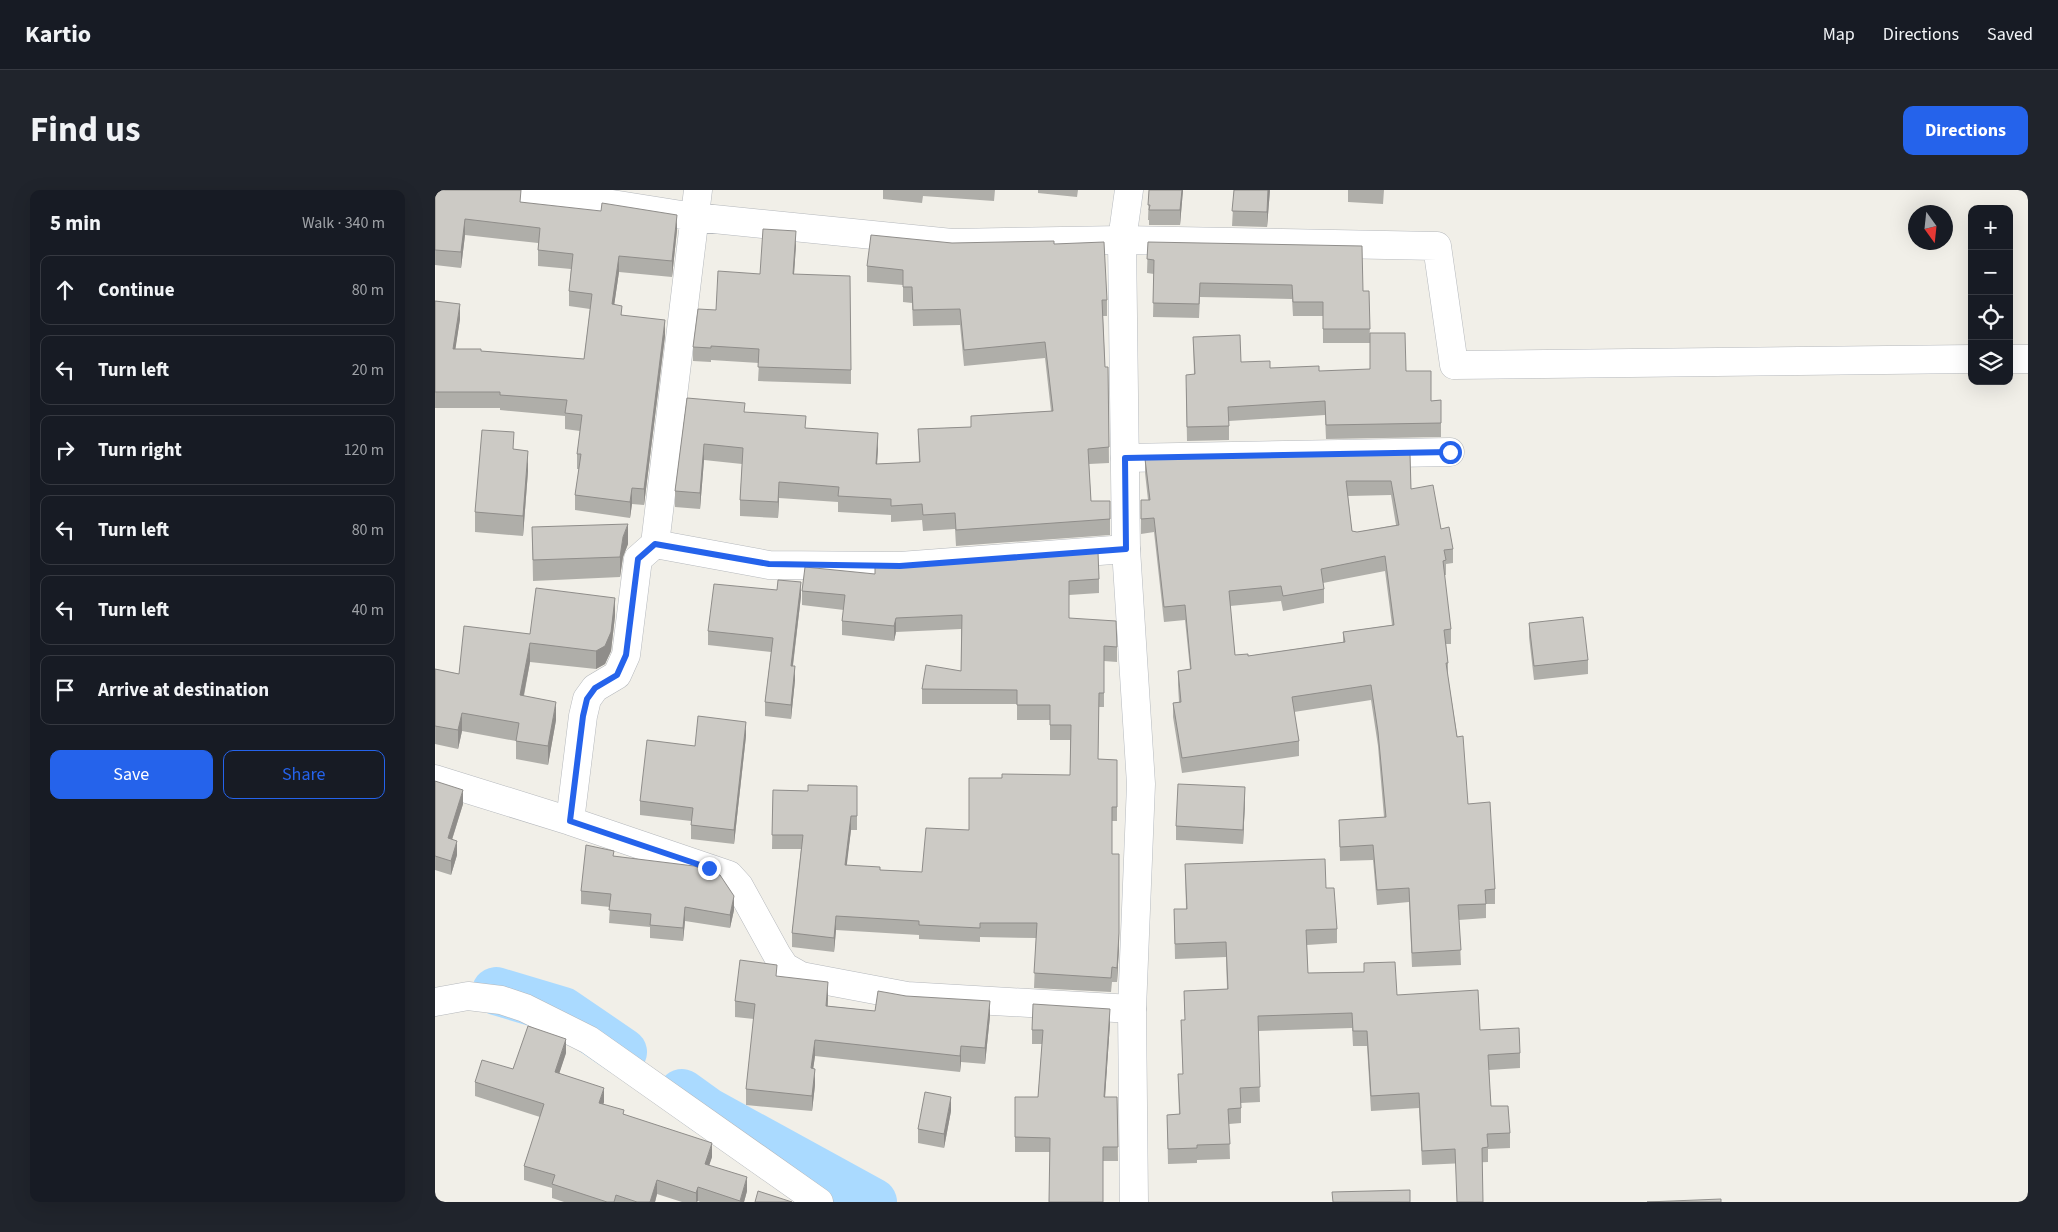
<!DOCTYPE html>
<html lang="en">
<head>
<meta charset="utf-8">
<style>
	:root { --surface:#171b24; --page:#20242c; --text:#f1f3f6; --muted:#9ea1a6; --line:#363941; --accent:#2563eb }
	body { margin:0; font-family:"Source Sans 3",sans-serif; background:var(--page); color:var(--text) }
	.controls { position:absolute; right:15px; top:15px; display:grid; overflow:hidden; border-radius:10px; box-shadow:0 5px 20px #0002 }
	.controls button { width:45px; height:45px; display:grid; place-items:center; padding:0; border:0; border-bottom:1px solid var(--line); background:var(--surface); color:var(--text); font:25px sans-serif }
	.compass { position:absolute; left:1473px; top:15px; width:45px; height:45px; border-radius:50%; background:var(--surface); box-shadow:0 5px 20px #0002; rotate:165deg }
	.stop { position:absolute; width:15px; height:15px; margin:-11px; border:4px solid #2563eb; border-radius:50%; background:#fff }
	.stop.end { background:#2563eb; border-color:#fff; box-shadow:0 1px 5px #0008 }
	.list { margin:0; padding:0; list-style:none }
	h2 { display:flex; justify-content:space-between; align-items:center; height:65px; margin:0; padding:0 20px; font-size:21px }
	h2 small { font-size:16px; font-weight:400; color:var(--muted) }
	.list li { display:grid; grid-template-columns:32px 1fr auto; gap:15px; align-items:center; box-sizing:border-box; height:70px; margin:0 10px 10px; padding:0 10px; border:1px solid var(--line); border-radius:10px }
	.list b { display:block; font-size:19px; white-space:nowrap }
	.list em { font-size:16px; font-style:normal; color:var(--muted) }
	.actions { display:flex; gap:10px; padding:15px 20px }
	.actions a { flex:1; padding:11px 0; border:1px solid var(--accent); border-radius:10px; text-align:center; font-size:18px; color:var(--accent) }
	.actions .main { background:var(--accent); color:#fff }
	.icon { flex:none; width:28px; height:28px; fill:none; stroke:currentColor; stroke-width:2; stroke-linecap:round; stroke-linejoin:round }
	.map { position:relative; flex:none; width:1593px; height:1012px; overflow:hidden; border-radius:10px }
	header { display:flex; align-items:center; gap:30px; box-sizing:border-box; height:70px; padding:0 25px; background:var(--surface); border-bottom:1px solid var(--line) }
	header strong { font-size:24px }
	nav { display:flex; gap:28px; margin-inline-start:auto; font-size:18px }
	.intro { display:flex; align-items:center; justify-content:space-between; box-sizing:border-box; height:120px; padding:0 30px }
	h1 { margin:0; font-size:35px }
	.button { padding:12px 22px; border-radius:10px; background:var(--accent); color:#fff; font-size:18px; font-weight:700 }
	main { display:flex; gap:30px; padding:0 30px }
	aside { flex:1; background:var(--surface); border-radius:10px; box-shadow:0 5px 20px #0002 }
	.map>svg:first-child { display:block }
	.lines { fill:none; stroke-linecap:round; stroke-linejoin:round }
	.river { stroke:#aadaff; stroke-width:48 }
	.street-casing { stroke:#b5b8bc; stroke-width:29 }
	.secondary-casing { stroke:#b6babf; stroke-width:29 }
	.street { stroke:#fff; stroke-width:28 }
	.secondary { stroke:#fff; stroke-width:28 }
	.wall { fill:#afaea9; fill-rule:evenodd }
	.shaded-wall { fill:#8f8d8a }
	.building { fill:#cccac5; stroke:#8f8d8a; fill-rule:evenodd }
	.route { stroke:#2563eb; stroke-width:6 }
</style>
</head>
<body>
<header>
<strong>Kartio</strong>
<nav><a>Map</a><a>Directions</a><a>Saved</a></nav>
</header>
<div class="intro"><h1>Find us</h1><a class="button">Directions</a></div>
<main>
<aside>
<h2>5 min<small>Walk · 340 m</small></h2>
<ul class="list">
<li><svg class="icon" aria-label="ahead" viewBox="0 0 24 24"><path d="M12 20V5M6 11l6-6 6 6"/></svg><div><b>Continue</b></div><em>80 m</em></li>
<li><svg class="icon" aria-label="left" viewBox="0 0 24 24"><path d="M17 20v-9H6M10 6l-5 5 5 5"/></svg><div><b>Turn left</b></div><em>20 m</em></li>
<li><svg class="icon" aria-label="right" viewBox="0 0 24 24"><path d="M7 20v-9h11M14 6l5 5-5 5"/></svg><div><b>Turn right</b></div><em>120 m</em></li>
<li><svg class="icon" aria-label="left" viewBox="0 0 24 24"><path d="M17 20v-9H6M10 6l-5 5 5 5"/></svg><div><b>Turn left</b></div><em>80 m</em></li>
<li><svg class="icon" aria-label="left" viewBox="0 0 24 24"><path d="M17 20v-9H6M10 6l-5 5 5 5"/></svg><div><b>Turn left</b></div><em>40 m</em></li>
<li><svg class="icon" aria-label="arrive" viewBox="0 0 24 24"><path d="M6 21V4h12l-3 4 3 4H6"/></svg><div><b>Arrive at destination</b></div></li>
</ul>
<div class="actions"><a class="main">Save</a><a>Share</a></div>
</aside>
<div class="map">
<svg width="1593" height="1012" viewBox="0 0 1593 1012">
	<rect width="100%" height="100%" fill="#f1efe8"/>
	<g class="lines">
		<path class="river" d="M 61,801 L 128,821 L 188,862
			M 247,903 L 272,921 L 438,1012"/>
		<defs>
			<path id="street" d="M 88,0 L 259,27 L 517,53 L 687,50 L 1002,56 L 1019,175 L 1537,169
				M 1574,169 L 1593,169
				M 690,268 L 1015,262
				M 220,354 L 334,375 L 465,376 L 691,359
				M 0,589 L 135,631 L 294,685 L 304,696 L 342,765 L 350,777 L 366,786 L 472,806 L 697,819
				M 135,631 L 148,526 L 152,509 L 160,498 L 182,485 L 191,465 L 203,369 L 220,354 L 263,0
				M 0,812 L 33,806 L 66,810 L 90,818 L 154,850 L 384,1012"/>
			<path id="secondary" d="M 694,0 L 687,50 L 691,359 L 706,594 L 697,819 L 699,1012"/>
		</defs>
		<use href="#street" class="street-casing"/>
		<use href="#secondary" class="secondary-casing"/>
		<use href="#street" class="street"/>
		<use href="#secondary" class="secondary"/>
	</g>
	<path class="wall" d="M 0,0 L 86,12 L 242,40 L 237,87 L 184,82 L 179,115 L 187,125 L 230,146 L 209,315 L 197,314 L 195,328 L 140,320 L 140,305 L 144,279 L 142,279 L 142,264 L 145,241 L 130,239 L 130,226 L 65,220 L 65,218 L 0,218 L 0,111 L 25,129 L 20,159 L 149,169 L 155,119 L 134,116 L 134,101 L 136,79 L 103,76 L 103,53 L 30,45 L 26,78 L 0,75 Z
		M 448,0 L 560,0 L 559,11 L 488,6 L 487,13 L 448,9 Z
		M 603,0 L 643,0 L 642,7 L 603,3 Z
		M 714,0 L 748,0 L 745,35 L 714,35 L 714,30 L 713,30 Z
		M 799,0 L 835,0 L 832,37 L 797,36 Z
		M 913,0 L 949,0 L 948,14 L 913,12 Z
		M 713,52 L 928,101 L 934,101 L 935,153 L 888,153 L 888,126 L 858,126 L 857,109 L 765,107 L 764,128 L 718,127 L 719,84 L 712,83 Z
		M 517,53 L 619,54 L 672,110 L 672,126 L 668,126 L 670,177 L 673,177 L 674,273 L 654,274 L 656,311 L 675,311 L 675,345 L 521,356 L 520,339 L 488,341 L 487,330 L 456,332 L 456,325 L 403,322 L 403,312 L 344,308 L 343,328 L 305,326 L 305,310 L 307,274 L 269,270 L 265,319 L 240,317 L 240,301 L 252,208 L 371,238 L 443,258 L 442,274 L 484,272 L 483,239 L 536,237 L 536,226 L 616,221 L 610,168 L 529,176 L 525,135 L 478,136 L 477,113 L 468,112 L 468,95 L 432,92 L 432,76 Z
		M 361,55 L 359,84 L 416,180 L 416,194 L 323,191 L 324,173 L 276,170 L 276,172 L 258,171 L 258,157 L 281,120 Z
		M 758,147 L 806,172 L 835,178 L 884,181 L 971,181 L 996,211 L 1006,210 L 1006,247 L 891,249 L 890,225 L 794,231 L 794,250 L 752,251 L 751,199 L 759,184 Z
		M 79,259 L 93,281 L 88,346 L 40,342 L 40,322 Z
		M 975,264 L 976,299 L 1006,339 L 1018,359 L 1018,373 L 1011,374 L 1011,385 L 1009,385 L 1016,439 L 1016,454 L 1011,454 L 1013,473 L 1013,487 L 1033,614 L 1060,699 L 1060,714 L 1051,714 L 1051,728 L 1024,730 L 1026,775 L 977,777 L 974,712 L 942,715 L 938,670 L 905,671 L 904,630 L 949,627 L 943,556 L 936,510 L 859,522 L 864,551 L 864,566 L 747,583 L 738,527 L 738,513 L 744,512 L 743,495 L 743,481 L 755,479 L 750,430 L 729,432 L 719,342 L 706,344 L 706,310 L 713,310 L 710,283 L 710,269 ZM 956,305 L 961,335 L 922,342 L 917,341 L 913,306 ZM 950,381 L 957,435 L 908,442 L 908,452 L 813,466 L 800,465 L 795,416 L 846,411 L 848,421 L 889,413 L 889,399 L 888,393 Z
		M 97,337 L 193,354 L 188,367 L 185,387 L 98,391 Z
		M 440,384 L 664,389 L 664,403 L 634,405 L 634,428 L 682,457 L 682,472 L 669,471 L 669,517 L 664,517 L 663,569 L 682,570 L 682,631 L 677,631 L 677,664 L 684,664 L 684,757 L 682,792 L 677,792 L 676,802 L 599,798 L 601,748 L 545,747 L 545,752 L 484,749 L 484,745 L 401,740 L 399,762 L 357,757 L 357,743 L 366,659 L 337,659 L 338,600 L 373,601 L 422,596 L 422,640 L 416,640 L 411,676 L 445,680 L 487,682 L 534,640 L 567,588 L 635,585 L 635,550 L 615,550 L 615,530 L 582,530 L 582,514 L 487,514 L 487,499 L 526,481 L 526,439 L 461,442 L 459,451 L 407,445 L 407,431 L 409,420 L 367,415 L 367,401 Z
		M 366,406 L 358,476 L 360,490 L 356,529 L 330,526 L 330,512 L 336,462 L 273,455 L 273,441 Z
		M 180,426 L 176,461 L 170,474 L 161,479 L 95,472 L 89,506 L 121,530 L 113,575 L 81,569 L 81,551 L 27,541 L 23,559 L 0,554 L 0,479 L 24,484 L 95,444 Z
		M 1094,433 L 1153,470 L 1153,484 L 1099,490 L 1094,447 Z
		M 311,546 L 299,654 L 256,649 L 256,631 L 205,625 L 205,611 Z
		M 0,591 L 28,614 L 17,650 L 22,665 L 16,685 L 0,680 Z
		M 810,611 L 808,654 L 741,650 L 741,636 Z
		M 179,666 L 299,720 L 295,738 L 250,731 L 248,751 L 215,748 L 215,737 L 174,733 L 175,717 L 146,714 L 146,701 Z
		M 750,674 L 891,698 L 902,739 L 902,753 L 872,755 L 873,783 L 929,782 L 929,773 L 962,805 L 1045,840 L 1085,863 L 1085,878 L 1054,880 L 1056,916 L 1075,943 L 1075,958 L 1053,959 L 1053,972 L 987,975 L 984,918 L 936,921 L 932,856 L 918,856 L 917,838 L 823,841 L 825,912 L 806,913 L 806,933 L 794,934 L 795,969 L 762,970 L 762,973 L 733,974 L 732,925 L 744,924 L 743,884 L 748,884 L 746,830 L 750,830 L 749,801 L 792,799 L 791,767 L 740,769 L 739,719 L 751,719 Z
		M 342,787 L 393,808 L 393,816 L 440,821 L 555,826 L 550,874 L 526,872 L 525,882 L 380,866 L 378,879 L 380,895 L 377,921 L 311,915 L 311,899 L 319,829 L 300,827 L 300,811 Z
		M 675,833 L 670,907 L 682,907 L 683,971 L 668,971 L 614,962 L 580,962 L 580,907 L 603,907 L 607,854 L 597,854 L 597,840 Z
		M 131,863 L 124,884 L 169,912 L 168,914 L 277,967 L 274,975 L 312,1001 L 309,1012 L 265,1012 L 263,1011 L 262,1012 L 247,1012 L 222,1004 L 220,1012 L 129,1012 L 117,1008 L 117,998 L 89,990 L 89,976 L 105,927 L 40,906 L 40,892 L 78,879 Z
		M 516,921 L 509,958 L 483,953 L 483,939 Z"/>
	<path class="shaded-wall" d="M 747,0 L 748,0 L 745,35 L 745,20 Z
		M 833,0 L 835,0 L 832,37 L 832,22 Z
		M 242,25 L 242,40 L 237,87 L 237,71 Z
		M 30,29 L 30,45 L 26,78 L 26,62 Z
		M 361,41 L 361,55 L 358,98 L 358,84 Z
		M 184,66 L 184,82 L 177,130 L 177,114 Z
		M 25,114 L 25,129 L 18,175 L 18,159 Z
		M 230,130 L 230,146 L 209,315 L 209,299 Z
		M 443,243 L 443,258 L 441,290 L 441,274 Z
		M 269,254 L 269,270 L 265,319 L 265,303 Z
		M 93,261 L 93,281 L 88,346 L 88,326 Z
		M 344,292 L 344,308 L 343,328 L 343,312 Z
		M 197,298 L 197,314 L 195,328 L 195,312 Z
		M 193,334 L 193,354 L 188,367 L 185,387 L 185,367 L 188,347 Z
		M 366,392 L 366,406 L 356,490 L 356,476 Z
		M 180,408 L 180,426 L 176,461 L 170,474 L 161,479 L 161,461 Z
		M 461,428 L 461,442 L 459,451 L 459,436 Z
		M 95,453 L 95,472 L 85,524 L 85,505 Z
		M 360,476 L 360,490 L 356,529 L 356,515 Z
		M 121,512 L 121,530 L 113,575 L 113,556 Z
		M 27,523 L 27,541 L 23,559 L 23,540 Z
		M 311,532 L 311,546 L 299,654 L 299,640 Z
		M 810,597 L 810,611 L 808,654 L 808,640 Z
		M 28,600 L 28,614 L 13,662 L 13,648 Z
		M 416,626 L 416,640 L 410,690 L 410,675 Z
		M 22,651 L 22,665 L 16,685 L 16,671 Z
		M 299,706 L 299,720 L 295,738 L 295,725 Z
		M 250,717 L 250,731 L 248,751 L 248,738 Z
		M 401,726 L 401,740 L 399,762 L 399,748 Z
		M 684,743 L 684,757 L 682,792 L 682,778 Z
		M 393,792 L 393,808 L 391,832 L 391,816 Z
		M 555,811 L 555,826 L 550,874 L 550,858 Z
		M 675,819 L 675,833 L 669,922 L 669,907 Z
		M 131,849 L 131,863 L 120,896 L 120,882 Z
		M 380,850 L 380,866 L 376,894 L 376,878 Z
		M 526,856 L 526,872 L 525,882 L 525,866 Z
		M 380,879 L 380,895 L 377,921 L 377,906 Z
		M 169,898 L 169,912 L 164,927 L 164,913 Z
		M 516,907 L 516,921 L 509,958 L 509,944 Z
		M 277,953 L 277,967 L 270,988 L 270,974 Z
		M 312,987 L 312,1001 L 309,1012 L 305,1012 Z
		M 222,990 L 222,1004 L 220,1012 L 215,1012 Z
		M 263,997 L 263,1011 L 261,1012 L 261,1003 Z"/>
	<path class="building" d="M 0,0 L 86,0 L 85,12 L 166,21 L 167,13 L 242,25 L 237,71 L 184,66 L 177,114 L 187,116 L 186,125 L 230,130 L 209,299 L 197,298 L 195,312 L 140,305 L 146,264 L 142,264 L 147,225 L 130,223 L 132,210 L 65,205 L 65,202 L 0,202 L 0,111 L 25,114 L 18,159 L 46,159 L 46,161 L 149,169 L 157,104 L 134,101 L 138,64 L 103,60 L 105,38 L 30,29 L 26,62 L 0,60 Z
		M 714,0 L 747,0 L 745,20 L 714,20 L 715,15 L 713,15 Z
		M 799,0 L 833,0 L 832,22 L 797,21 Z
		M 328,39 L 361,41 L 358,84 L 415,86 L 416,180 L 323,177 L 324,159 L 276,156 L 276,158 L 258,157 L 263,119 L 281,120 L 283,81 L 325,84 Z
		M 436,45 L 517,53 L 619,51 L 619,54 L 669,52 L 672,110 L 667,110 L 670,177 L 673,177 L 674,257 L 653,259 L 656,311 L 675,311 L 675,329 L 521,340 L 520,323 L 488,325 L 487,314 L 456,316 L 456,309 L 403,306 L 404,297 L 344,292 L 343,312 L 305,310 L 308,258 L 269,254 L 265,303 L 240,301 L 252,208 L 310,213 L 309,222 L 371,226 L 370,238 L 443,243 L 441,274 L 485,272 L 483,239 L 536,237 L 536,226 L 618,221 L 610,152 L 529,160 L 525,119 L 478,120 L 477,97 L 468,97 L 468,80 L 432,76 Z
		M 713,52 L 927,56 L 928,101 L 934,101 L 935,139 L 888,139 L 888,112 L 858,112 L 857,95 L 765,93 L 764,114 L 718,113 L 719,70 L 712,69 Z
		M 935,143 L 970,143 L 971,181 L 996,181 L 996,211 L 1006,210 L 1006,233 L 891,235 L 890,211 L 793,217 L 794,236 L 752,237 L 751,185 L 760,184 L 758,147 L 805,145 L 806,172 L 835,171 L 835,178 L 884,176 L 884,181 L 935,179 Z
		M 47,240 L 79,242 L 78,259 L 93,261 L 88,326 L 40,322 Z
		M 975,264 L 976,299 L 998,295 L 1006,339 L 1014,337 L 1018,359 L 1009,360 L 1011,370 L 1008,371 L 1016,439 L 1009,440 L 1013,473 L 1011,473 L 1022,547 L 1028,546 L 1033,614 L 1055,612 L 1060,699 L 1050,700 L 1051,714 L 1023,715 L 1026,760 L 977,763 L 974,698 L 942,700 L 938,655 L 905,657 L 904,630 L 951,627 L 943,542 L 936,495 L 857,507 L 864,551 L 747,568 L 738,513 L 746,512 L 743,481 L 756,479 L 750,415 L 729,417 L 719,328 L 706,329 L 706,310 L 715,310 L 710,269 ZM 911,291 L 956,291 L 964,335 L 922,342 L 917,341 ZM 950,366 L 959,435 L 908,442 L 910,452 L 813,466 L 813,464 L 800,465 L 794,401 L 846,396 L 848,406 L 889,399 L 886,379 Z
		M 193,334 L 188,347 L 185,367 L 98,370 L 97,337 Z
		M 663,362 L 664,389 L 634,391 L 634,428 L 681,431 L 682,457 L 669,456 L 669,503 L 664,503 L 663,569 L 682,570 L 682,617 L 677,617 L 677,664 L 684,664 L 684,743 L 682,778 L 677,777 L 676,788 L 599,783 L 602,733 L 545,733 L 545,738 L 484,735 L 484,731 L 401,726 L 399,748 L 357,743 L 368,645 L 337,645 L 338,600 L 373,601 L 373,595 L 422,596 L 422,626 L 416,626 L 410,675 L 445,677 L 445,680 L 487,682 L 491,638 L 534,640 L 534,588 L 567,588 L 567,584 L 635,585 L 636,535 L 615,535 L 615,515 L 582,515 L 582,500 L 487,499 L 491,475 L 526,481 L 527,425 L 461,428 L 459,436 L 407,431 L 410,405 L 367,401 L 370,377 L 440,384 L 440,377 L 466,377 Z
		M 343,390 L 366,392 L 356,476 L 360,476 L 356,515 L 330,512 L 338,448 L 273,441 L 279,394 L 342,400 Z
		M 101,398 L 180,408 L 176,442 L 170,456 L 161,461 L 95,453 L 85,505 L 121,512 L 113,556 L 81,551 L 84,533 L 27,523 L 23,540 L 0,536 L 0,479 L 24,484 L 29,436 L 95,444 Z
		M 1148,427 L 1153,470 L 1099,476 L 1094,433 Z
		M 263,526 L 311,532 L 299,640 L 256,635 L 258,618 L 205,611 L 212,550 L 260,556 Z
		M 0,591 L 28,600 L 13,648 L 22,651 L 16,671 L 0,666 Z
		M 743,594 L 810,597 L 808,640 L 741,636 Z
		M 151,655 L 179,661 L 178,666 L 259,676 L 285,685 L 299,706 L 295,725 L 250,717 L 248,738 L 215,735 L 216,724 L 174,720 L 176,704 L 146,701 Z
		M 890,669 L 891,698 L 899,698 L 902,739 L 871,740 L 873,783 L 929,782 L 929,773 L 960,772 L 962,805 L 1043,800 L 1045,840 L 1084,838 L 1085,863 L 1053,865 L 1056,916 L 1073,916 L 1075,943 L 1052,944 L 1053,957 L 1047,958 L 1048,1012 L 1022,1012 L 1020,959 L 987,961 L 984,903 L 936,906 L 932,841 L 918,841 L 917,823 L 823,826 L 825,897 L 805,898 L 806,918 L 793,919 L 795,954 L 762,955 L 762,958 L 733,959 L 732,925 L 745,924 L 743,884 L 748,884 L 746,830 L 750,830 L 749,801 L 793,799 L 791,752 L 740,754 L 739,719 L 752,719 L 750,674 Z
		M 305,770 L 342,775 L 341,786 L 393,792 L 391,816 L 440,821 L 443,801 L 471,806 L 555,811 L 550,858 L 526,856 L 525,866 L 380,850 L 376,878 L 380,879 L 377,906 L 311,899 L 320,814 L 300,811 Z
		M 598,814 L 675,819 L 669,907 L 682,907 L 683,957 L 668,957 L 668,1012 L 614,1012 L 615,948 L 580,947 L 580,907 L 603,907 L 608,840 L 597,840 Z
		M 93,836 L 131,849 L 120,882 L 169,898 L 164,913 L 189,920 L 188,924 L 277,953 L 270,974 L 312,987 L 305,1011 L 263,997 L 261,1003 L 222,990 L 215,1012 L 202,1012 L 181,1005 L 179,1012 L 172,1012 L 117,994 L 120,985 L 89,976 L 109,914 L 40,892 L 47,870 L 78,879 Z
		M 490,902 L 516,907 L 509,944 L 483,939 Z
		M 975,1000 L 975,1012 L 898,1012 L 897,1002 Z
		M 323,1001 L 357,1012 L 320,1012 Z
		M 1286,1009 L 1286,1012 L 1212,1012 Z"/>
	<g class="lines">
		<path class="route" d="M 274,678 L 135,631 L 148,526 L 152,509 L 160,498 L 182,485 L 191,465 L 203,369 L 220,354 L 334,374 L 465,376 L 691,359 L 690,268 L 1015,262"/>
	</g>
</svg>
<div class="controls">
<button>+</button>
<button>−</button>
<button><svg class="icon" aria-label="locate" viewBox="0 0 24 24"><circle cx="12" cy="12" r="6"/><path d="M12 2v4M12 18v4M2 12h4M18 12h4"/></svg></button>
<button><svg class="icon" aria-label="layers" viewBox="0 0 24 24"><path d="M12 4l9 5-9 5-9-5zM3 14l9 5 9-5"/></svg></button>
</div>
<svg class="compass" viewBox="-18 -18 36 36"><path d="M0-13l5 13h-10z" fill="#e53935"/><path d="M0 13l5-13h-10z" fill="#9ea1a6"/></svg>
<div class="stop" style="left:1015px;top:262px"></div>
<div class="stop end" style="left:274px;top:678px"></div>
</div>
</main>
</body>
</html>
